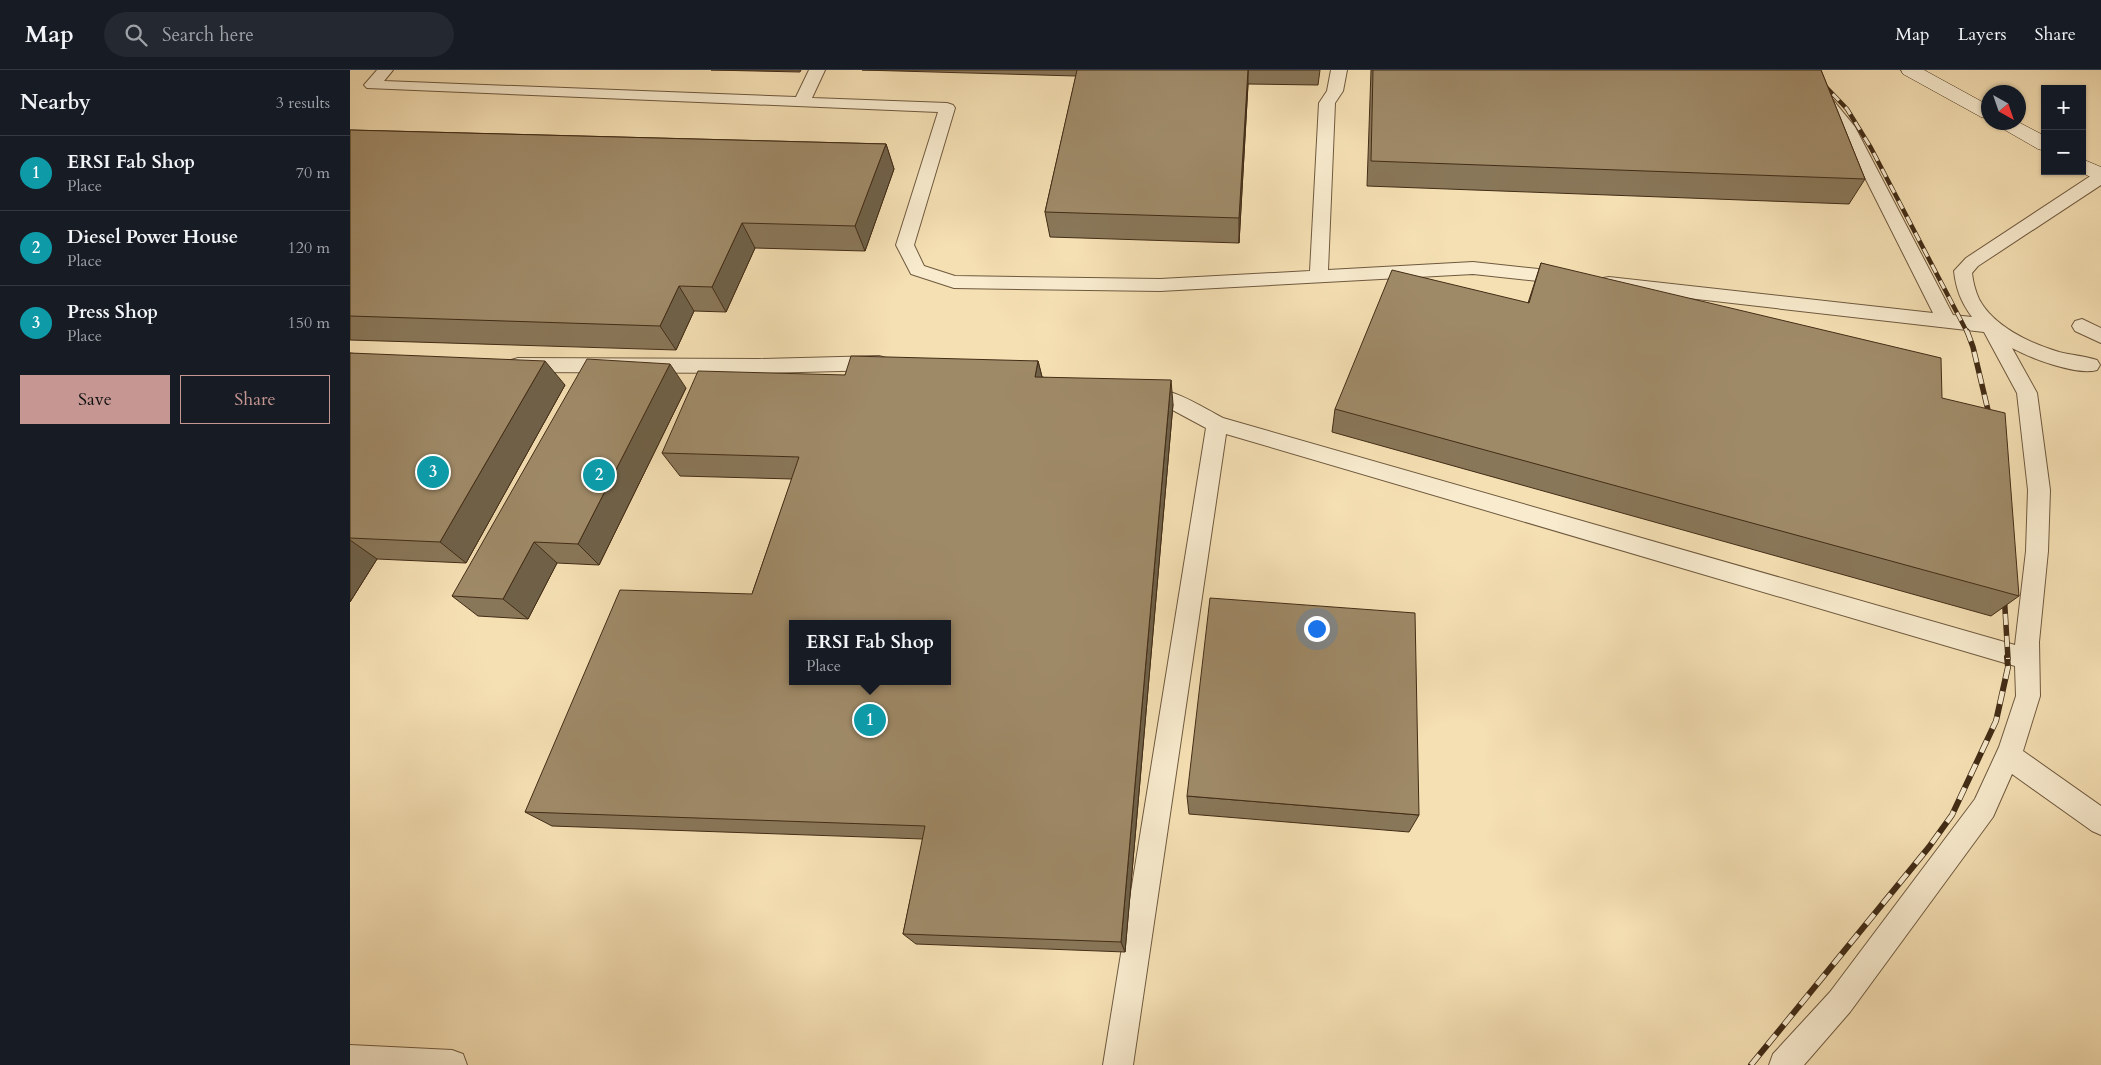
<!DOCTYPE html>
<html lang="en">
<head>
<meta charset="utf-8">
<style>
	:root { --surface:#171b24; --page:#242831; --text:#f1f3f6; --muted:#9ea1a6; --line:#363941; --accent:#c59692 }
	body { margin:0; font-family:Cardo,serif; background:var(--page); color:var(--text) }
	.controls { position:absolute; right:15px; top:15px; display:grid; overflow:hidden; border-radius:0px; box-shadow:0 1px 4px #0004 }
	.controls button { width:45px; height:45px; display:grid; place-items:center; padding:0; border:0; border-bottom:1px solid var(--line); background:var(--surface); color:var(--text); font:25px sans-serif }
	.compass { position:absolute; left:1631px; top:15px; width:45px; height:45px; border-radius:50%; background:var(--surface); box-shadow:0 1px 4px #0004; rotate:140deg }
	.you { position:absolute; left:966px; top:558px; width:18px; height:18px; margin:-12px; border:4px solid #fff; border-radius:50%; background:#1a73e8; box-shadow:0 0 0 8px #1a73e833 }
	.badge { display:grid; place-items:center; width:32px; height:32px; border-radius:50%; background:var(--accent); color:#fff; font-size:16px; font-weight:700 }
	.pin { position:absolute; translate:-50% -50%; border:2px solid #fff; box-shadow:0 1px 5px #0006 }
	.popup { position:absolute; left:439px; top:550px; width:162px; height:65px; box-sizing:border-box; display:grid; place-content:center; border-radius:0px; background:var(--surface); filter:drop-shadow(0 1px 4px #0005); font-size:16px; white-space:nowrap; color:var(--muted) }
	.popup b { font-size:19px; color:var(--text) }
	.popup::after { content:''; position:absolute; left:50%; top:100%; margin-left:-10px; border:10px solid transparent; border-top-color:var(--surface) }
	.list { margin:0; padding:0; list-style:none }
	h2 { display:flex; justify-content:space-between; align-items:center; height:65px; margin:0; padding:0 20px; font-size:21px }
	h2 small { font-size:16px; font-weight:400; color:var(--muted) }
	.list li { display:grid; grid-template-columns:32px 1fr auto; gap:15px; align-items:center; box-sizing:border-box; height:75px; padding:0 20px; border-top:1px solid var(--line) }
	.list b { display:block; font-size:19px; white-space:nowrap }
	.list p { margin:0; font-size:16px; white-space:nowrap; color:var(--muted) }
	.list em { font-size:16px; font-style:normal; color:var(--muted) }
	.actions { display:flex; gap:10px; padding:15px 20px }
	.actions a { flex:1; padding:11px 0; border:1px solid var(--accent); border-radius:0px; text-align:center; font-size:18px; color:var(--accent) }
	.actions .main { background:var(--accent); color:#111 }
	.icon { flex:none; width:28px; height:28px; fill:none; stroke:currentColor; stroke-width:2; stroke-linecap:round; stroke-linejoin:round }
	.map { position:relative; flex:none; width:1751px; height:995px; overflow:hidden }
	header { display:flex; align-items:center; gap:30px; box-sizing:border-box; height:70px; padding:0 25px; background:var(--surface); border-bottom:1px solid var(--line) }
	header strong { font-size:24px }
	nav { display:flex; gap:28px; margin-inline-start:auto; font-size:18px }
	.search { width:350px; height:45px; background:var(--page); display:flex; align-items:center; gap:12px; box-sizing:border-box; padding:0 18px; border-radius:28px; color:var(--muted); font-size:19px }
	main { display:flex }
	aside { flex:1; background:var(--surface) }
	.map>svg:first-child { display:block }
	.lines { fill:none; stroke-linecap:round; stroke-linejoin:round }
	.lane-casing { stroke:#6f593e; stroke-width:2 }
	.secondary-casing { stroke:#422c16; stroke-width:1 }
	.lane { fill:#f8ebce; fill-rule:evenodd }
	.secondary { fill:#f8ebce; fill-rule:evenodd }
	.rail-far2-casing { stroke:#422c16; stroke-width:4.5 }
	.rail-far1-casing { stroke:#422c16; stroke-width:5.5 }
	.rail-casing { stroke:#422c16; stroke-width:6 }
	.rail-far2 { stroke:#f8ebce; stroke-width:3; stroke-dasharray:9; stroke-linecap:butt }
	.rail-far1 { stroke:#f8ebce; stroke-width:4; stroke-dasharray:11; stroke-linecap:butt }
	.rail { stroke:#f8ebce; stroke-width:4.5; stroke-dasharray:13; stroke-linecap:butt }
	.wall { fill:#897759; stroke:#422c16 }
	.shaded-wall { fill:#6f6149; stroke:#422c16 }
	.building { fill:#9f8a68; stroke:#422c16; fill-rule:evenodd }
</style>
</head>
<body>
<header>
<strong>Map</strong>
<div class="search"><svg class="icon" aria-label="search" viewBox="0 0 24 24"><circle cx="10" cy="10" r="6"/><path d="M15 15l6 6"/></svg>Search here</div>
<nav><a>Map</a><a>Layers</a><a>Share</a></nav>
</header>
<main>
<aside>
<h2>Nearby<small>3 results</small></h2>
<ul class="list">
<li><span class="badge" style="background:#0f9aa8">1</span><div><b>ERSI Fab Shop</b><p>Place</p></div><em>70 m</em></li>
<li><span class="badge" style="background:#0f9aa8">2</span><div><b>Diesel Power House</b><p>Place</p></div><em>120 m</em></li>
<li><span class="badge" style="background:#0f9aa8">3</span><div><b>Press Shop</b><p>Place</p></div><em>150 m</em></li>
</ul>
<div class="actions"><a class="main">Save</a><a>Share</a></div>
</aside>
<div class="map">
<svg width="1751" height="995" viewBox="0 0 1751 995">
	<rect width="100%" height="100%" fill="#f5e0b4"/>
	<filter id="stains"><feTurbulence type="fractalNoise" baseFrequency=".004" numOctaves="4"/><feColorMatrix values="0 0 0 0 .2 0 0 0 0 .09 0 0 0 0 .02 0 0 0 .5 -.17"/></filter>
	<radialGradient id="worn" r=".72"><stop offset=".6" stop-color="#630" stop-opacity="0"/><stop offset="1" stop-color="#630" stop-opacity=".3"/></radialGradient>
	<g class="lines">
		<defs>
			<path id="lane" d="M 27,0 L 43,0 L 34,11 L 446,27 L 459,0 L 475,0 L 462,28 L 597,33 L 603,35 L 605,38 L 564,175 L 574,196 L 605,206 L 810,209 L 960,201 L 969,33 L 977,21 L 981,0 L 997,0 L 993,21 L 985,33 L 978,200 L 1123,192 L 1217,202 L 1223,204 L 1226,208 L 1223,212 L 1217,214 L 1123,204 L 810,221 L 604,218 L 561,204 L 546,175 L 588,42 L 17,18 L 14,15 Z
				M 1438,0 L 1455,0 L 1470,14 L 1505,57 L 1603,245 L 1622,247 C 1611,232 1606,219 1604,201 L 1616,188 L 1745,103 L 1751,102 L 1751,115 L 1628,196 L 1622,203 C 1623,212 1625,220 1629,229 C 1643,256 1681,274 1709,282 C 1721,285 1734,286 1747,290 L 1750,295 L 1747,300 C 1727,306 1680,288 1662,278 L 1687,323 L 1700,420 L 1698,481 L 1689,572 L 1690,626 L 1673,681 L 1751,736 L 1751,765 L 1742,761 L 1662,704 L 1643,747 L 1500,942 L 1454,995 L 1419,995 L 1423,984 L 1480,922 L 1625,729 L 1649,677 L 1666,626 L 1665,596 L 876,364 L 783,995 L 753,995 L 856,358 L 817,337 L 786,330 L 783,325 L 786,320 C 813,311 850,336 873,348 L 1665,575 L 1676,481 L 1678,420 L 1667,323 L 1634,262 L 1259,219 L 1253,218 L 1250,213 L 1253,208 L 1259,207 L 1583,243 L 1490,58 L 1460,20 Z
				M 1732,249 L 1751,258 L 1751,273 L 1725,261 L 1722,256 L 1725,251 Z
				M 529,286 L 536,288 L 539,293 L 536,298 L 529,300 L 408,303 L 168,302 L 161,300 L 158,295 L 161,290 L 168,288 L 408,289 Z
				M 0,975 L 102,980 L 113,984 L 117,995 L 0,995 Z"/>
			<path id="secondary" d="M 1551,0 L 1574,0 L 1638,35 L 1638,49 L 1631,47 L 1553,4 Z
				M 1646,52 L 1668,52 L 1695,66 L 1695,81 L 1688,79 L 1648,56 Z
				M 1732,89 L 1751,97 L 1751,112 L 1728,101 L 1732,101 Z"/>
		</defs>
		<use href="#lane" class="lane-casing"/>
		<use href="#secondary" class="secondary-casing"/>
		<use href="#lane" class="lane"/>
		<use href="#secondary" class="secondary"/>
		<defs>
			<path id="rail-far2" d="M 1456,0 L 1475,16 L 1497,39 L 1521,78 L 1617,262"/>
			<path id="rail-far1" d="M 1617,261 L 1623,277 L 1641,353
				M 1654,522 L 1658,589"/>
			<path id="rail" d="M 1401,995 L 1579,777 L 1602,745 L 1646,651 L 1658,597 L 1657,587"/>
		</defs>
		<use href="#rail-far2" class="rail-far2-casing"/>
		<use href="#rail-far1" class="rail-far1-casing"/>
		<use href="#rail" class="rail-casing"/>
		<use href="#rail-far2" class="rail-far2"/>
		<use href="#rail-far1" class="rail-far1"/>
		<use href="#rail" class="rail"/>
	</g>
	<path class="wall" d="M 361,0 L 451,0 L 450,2 Z
		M 512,0 L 970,0 L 968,15 L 898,14 L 889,173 L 700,167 L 695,142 L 726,6 Z
		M 1021,0 L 1471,0 L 1515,109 L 1499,134 L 1017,116 Z
		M 0,60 L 536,74 L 544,99 L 515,181 L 405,178 L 376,242 L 344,241 L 326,280 L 0,270 Z
		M 1191,193 L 1592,328 L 1669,526 L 1641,546 L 982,362 L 985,339 L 1178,233 Z
		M 0,283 L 215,315 L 116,493 L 27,489 L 0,532 Z
		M 688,291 L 692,307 L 823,334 L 775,882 L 566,874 L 553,864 L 573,769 L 202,756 L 175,742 L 402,524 L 442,409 L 330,406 L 312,383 L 495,305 Z
		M 336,318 L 249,495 L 207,493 L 178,549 L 128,546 L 102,526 Z
		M 837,726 L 1069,745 L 1059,762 L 839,744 Z"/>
	<path class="shaded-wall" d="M 898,0 L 898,14 L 889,173 L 889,148 Z
		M 536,74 L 544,99 L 515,181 L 505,156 Z
		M 392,153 L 405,178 L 376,242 L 362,217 Z
		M 329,216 L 344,241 L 326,280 L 310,256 Z
		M 195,291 L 215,315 L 116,493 L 90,472 Z
		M 688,291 L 694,315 L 685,307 Z
		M 320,294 L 336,318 L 249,495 L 228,474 Z
		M 821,310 L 823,334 L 775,882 L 771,872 Z
		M 0,470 L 27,489 L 0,532 Z
		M 184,472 L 207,493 L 178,549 L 153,529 Z"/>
	<path class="building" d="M 727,0 L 898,0 L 889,148 L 695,142 Z
		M 1023,0 L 1471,0 L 1515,109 L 1021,91 Z
		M 0,60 L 536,74 L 505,156 L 392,153 L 362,217 L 329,216 L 310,256 L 0,246 Z
		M 1191,193 L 1591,288 L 1592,328 L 1655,343 L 1669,526 L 985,339 L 1042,200 L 1179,233 Z
		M 0,283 L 195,291 L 90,472 L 0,468 Z
		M 501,286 L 688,291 L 685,307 L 821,310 L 771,872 L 553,864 L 575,756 L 175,742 L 270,520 L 402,524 L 449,387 L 312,383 L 348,301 L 495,305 ZM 442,554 L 598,554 L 598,611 L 442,611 Z
		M 237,289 L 320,294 L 228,474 L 184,472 L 153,529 L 102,526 Z
		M 860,528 L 1065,543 L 1069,745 L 837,726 Z"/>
	<rect width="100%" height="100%" filter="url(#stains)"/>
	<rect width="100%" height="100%" fill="url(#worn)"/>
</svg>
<div class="controls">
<button>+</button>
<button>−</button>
</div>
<svg class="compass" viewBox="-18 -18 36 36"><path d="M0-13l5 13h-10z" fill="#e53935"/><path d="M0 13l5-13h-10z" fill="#9ea1a6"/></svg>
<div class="you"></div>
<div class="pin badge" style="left:520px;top:650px;background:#0f9aa8">1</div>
<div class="popup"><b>ERSI Fab Shop</b>Place</div>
<div class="pin badge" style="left:249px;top:405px;background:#0f9aa8">2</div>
<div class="pin badge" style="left:83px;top:402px;background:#0f9aa8">3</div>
</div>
</main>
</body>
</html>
